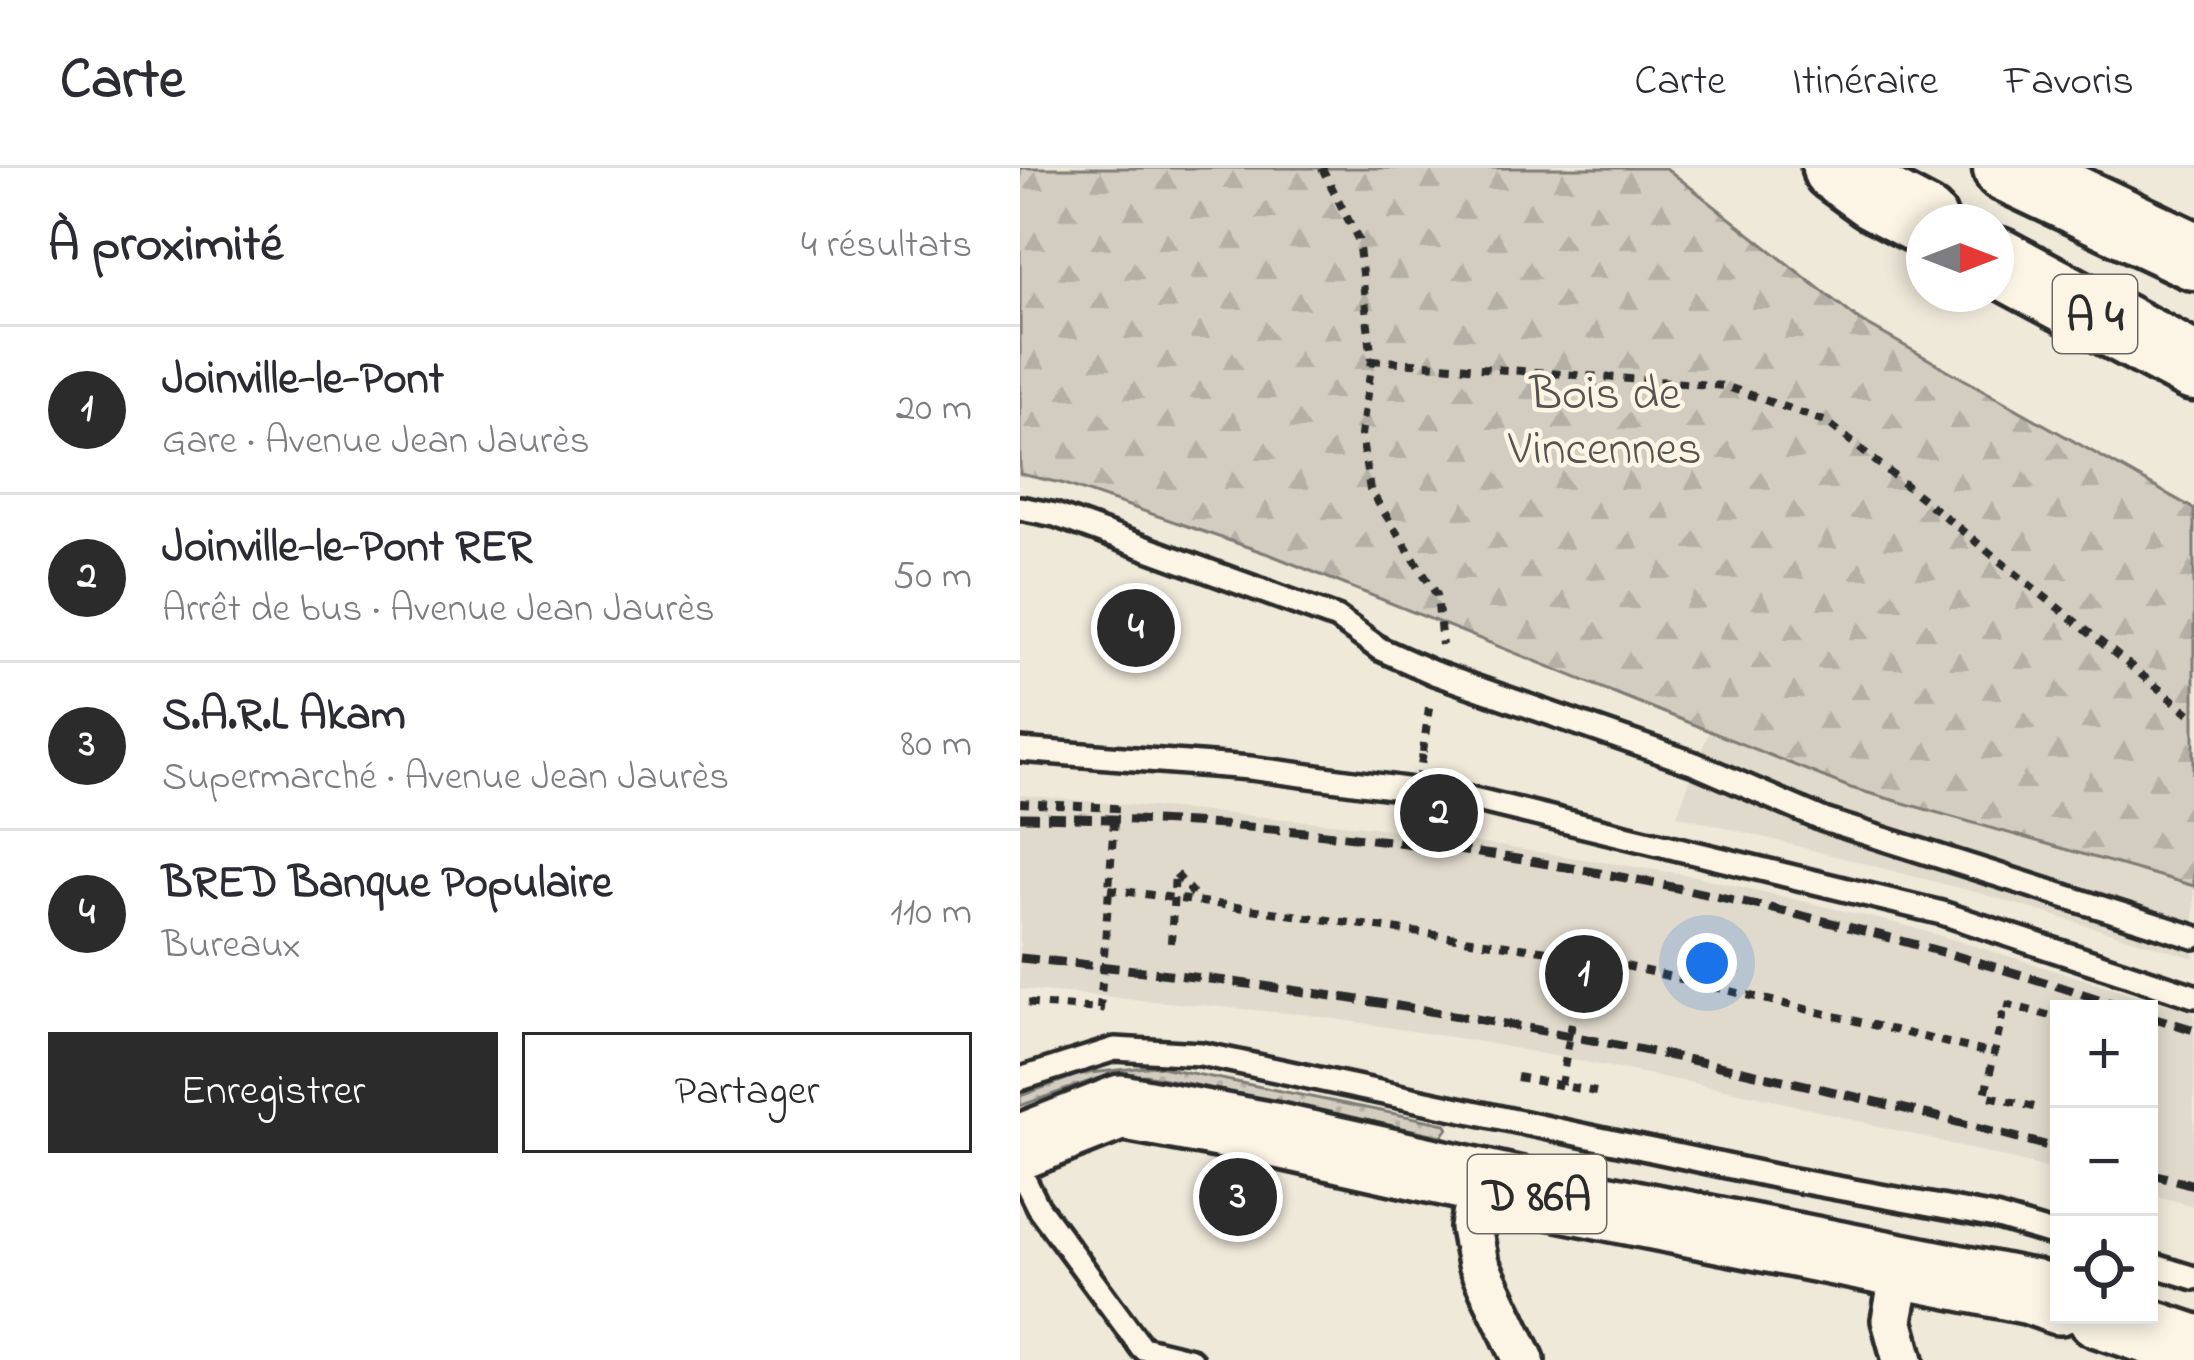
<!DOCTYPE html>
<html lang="fr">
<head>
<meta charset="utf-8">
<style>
	:root { --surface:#fff; --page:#f2f2f3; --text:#2b2b33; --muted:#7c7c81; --line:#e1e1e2; --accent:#2b2b2b }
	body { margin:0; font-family:"Indie Flower",sans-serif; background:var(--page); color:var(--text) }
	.controls { position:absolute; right:36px; bottom:36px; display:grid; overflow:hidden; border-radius:0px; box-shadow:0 6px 18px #0003 }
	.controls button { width:108px; height:108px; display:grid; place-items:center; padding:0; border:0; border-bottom:3px solid var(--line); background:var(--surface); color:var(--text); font:60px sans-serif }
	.compass { position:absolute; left:886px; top:36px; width:108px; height:108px; border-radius:50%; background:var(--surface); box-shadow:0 6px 18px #0003; rotate:90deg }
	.you { position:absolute; left:687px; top:795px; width:42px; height:42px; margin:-30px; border:9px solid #fff; border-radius:50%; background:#1a73e8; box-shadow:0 0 0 18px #1a73e833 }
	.badge { display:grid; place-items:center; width:78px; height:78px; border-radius:50%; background:var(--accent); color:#fff; font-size:39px; font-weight:700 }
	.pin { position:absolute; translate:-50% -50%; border:6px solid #fff; box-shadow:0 3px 12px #0006 }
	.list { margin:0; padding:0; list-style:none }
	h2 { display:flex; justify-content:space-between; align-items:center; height:156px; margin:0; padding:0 48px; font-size:51px }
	h2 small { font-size:39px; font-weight:400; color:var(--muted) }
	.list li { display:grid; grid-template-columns:78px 1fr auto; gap:36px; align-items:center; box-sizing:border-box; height:168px; padding:0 48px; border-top:3px solid var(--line) }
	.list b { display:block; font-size:45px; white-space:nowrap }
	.list p { margin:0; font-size:39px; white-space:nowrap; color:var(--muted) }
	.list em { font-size:39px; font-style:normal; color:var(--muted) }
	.actions { display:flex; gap:24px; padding:36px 48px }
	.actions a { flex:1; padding:27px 0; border:3px solid var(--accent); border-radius:0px; text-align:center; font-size:42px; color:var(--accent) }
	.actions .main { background:var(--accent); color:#fff }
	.icon { flex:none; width:66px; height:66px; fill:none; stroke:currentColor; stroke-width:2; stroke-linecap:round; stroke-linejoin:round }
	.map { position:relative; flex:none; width:1174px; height:1192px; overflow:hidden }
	header { display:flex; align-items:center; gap:72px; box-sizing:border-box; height:168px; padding:0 60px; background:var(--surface); border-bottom:3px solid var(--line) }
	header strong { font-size:57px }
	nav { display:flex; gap:66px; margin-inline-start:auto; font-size:42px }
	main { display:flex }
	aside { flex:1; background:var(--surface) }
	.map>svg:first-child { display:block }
	.built { fill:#e0dacc }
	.grass { fill:url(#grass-dots); stroke:#7e7c76; stroke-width:3 }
	.forest { fill:url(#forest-firs); stroke:#7e7c76; stroke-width:3 }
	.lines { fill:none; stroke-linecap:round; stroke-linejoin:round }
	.service-casing { stroke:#2b2b2b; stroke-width:30 }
	.minor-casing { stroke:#2b2b2b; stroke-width:48 }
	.primary-casing { stroke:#2b2b2b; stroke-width:72 }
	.motorway-casing { stroke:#2b2b2b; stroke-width:75 }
	.path { stroke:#2b2b2b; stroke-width:8; stroke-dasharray:9 9; stroke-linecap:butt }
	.service { stroke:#fcf5e5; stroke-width:21 }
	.minor { stroke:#fcf5e5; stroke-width:39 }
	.primary { stroke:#fcf5e5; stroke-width:63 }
	.motorway { stroke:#fcf5e5; stroke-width:66 }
	.rail { stroke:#2b2b2b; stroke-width:9; stroke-dasharray:18 9; stroke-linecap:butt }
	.path-bridge { stroke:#2b2b2b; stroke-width:8; stroke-dasharray:9 9; stroke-linecap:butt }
	.labels { text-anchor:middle; stroke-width:9; stroke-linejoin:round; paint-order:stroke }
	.shield { fill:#fcf5e5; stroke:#6a6863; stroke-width:3 }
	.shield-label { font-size:45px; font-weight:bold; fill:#2b2b2b }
	.park-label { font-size:48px; fill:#555450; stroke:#fcf5e5 }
</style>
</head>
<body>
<header>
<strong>Carte</strong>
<nav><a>Carte</a><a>Itinéraire</a><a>Favoris</a></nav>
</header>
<main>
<aside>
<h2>À proximité<small>4 résultats</small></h2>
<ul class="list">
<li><span class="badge">1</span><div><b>Joinville-le-Pont</b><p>Gare · Avenue Jean Jaurès</p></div><em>20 m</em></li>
<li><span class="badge">2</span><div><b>Joinville-le-Pont RER</b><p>Arrêt de bus · Avenue Jean Jaurès</p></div><em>50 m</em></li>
<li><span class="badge">3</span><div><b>S.A.R.L Akam</b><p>Supermarché · Avenue Jean Jaurès</p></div><em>80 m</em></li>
<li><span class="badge">4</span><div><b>BRED Banque Populaire</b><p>Bureaux</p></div><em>110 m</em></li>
</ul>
<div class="actions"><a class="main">Enregistrer</a><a>Partager</a></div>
</aside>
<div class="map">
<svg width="1174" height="1192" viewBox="0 0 1174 1192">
	<defs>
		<pattern id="grass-dots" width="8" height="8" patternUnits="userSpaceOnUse" patternTransform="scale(3)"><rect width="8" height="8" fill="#d2cdc0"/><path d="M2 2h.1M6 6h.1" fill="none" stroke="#b4b0a5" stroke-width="1.8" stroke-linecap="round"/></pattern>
		<pattern id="forest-firs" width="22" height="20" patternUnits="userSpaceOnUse" patternTransform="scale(3)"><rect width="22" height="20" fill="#d2cdc0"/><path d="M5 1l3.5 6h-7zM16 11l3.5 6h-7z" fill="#b4b0a5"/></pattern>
	</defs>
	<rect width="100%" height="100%" fill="#efe9da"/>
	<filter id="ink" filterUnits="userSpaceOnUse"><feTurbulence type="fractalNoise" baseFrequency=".00833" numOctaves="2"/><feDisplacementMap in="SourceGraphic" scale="24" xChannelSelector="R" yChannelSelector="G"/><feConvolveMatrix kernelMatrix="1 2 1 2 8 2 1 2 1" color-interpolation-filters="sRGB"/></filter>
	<g filter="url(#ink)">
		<path class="built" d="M 689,563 L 831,620 L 1174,718 L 1174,790 L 966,727 L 657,647 Z
			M 0,627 L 354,659 L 675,708 L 888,758 L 1170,843 L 1174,845 L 1174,1038 L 1129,1026 L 1129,841 L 1039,841 L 1039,1003 L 734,927 L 462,874 L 290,847 L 0,821 Z"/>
		<path class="grass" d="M 136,898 L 426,956 L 428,960 L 422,968 L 126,907 L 76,911 L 0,938 L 0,928 L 60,906 Z"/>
		<path class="forest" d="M 0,0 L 646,0 L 839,152 L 1174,341 L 1174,718 L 831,620 L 251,387 L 45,316 L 0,306 Z"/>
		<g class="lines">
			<defs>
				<path id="service" d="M 0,340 L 35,347 L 317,450 L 360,481 L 414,505 L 675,596 L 804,652 L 1174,769
					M 0,582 L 230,600 L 445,629 L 922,745 L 1174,828
					M 0,911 L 95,881 L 181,886 L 763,1010 L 975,1049 L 1039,1068
					M 0,1003 L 18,1039 L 122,1180 L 171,1192
					M 1129,1096 L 1174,1110"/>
				<path id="minor" d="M 459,1014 L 451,1060 L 458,1096 L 504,1192
					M 882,1100 L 872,1152 L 883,1192"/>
				<path id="primary" d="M 0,979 L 101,939 L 258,968 L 518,1026 L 1011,1124 L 1039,1134
					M 1079,1147 L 1174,1179"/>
				<path id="motorway" d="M 816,0 L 853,27 L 904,54
					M 987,0 L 1174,88
					M 976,93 L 1174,199"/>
			</defs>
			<use href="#service" class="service-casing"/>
			<use href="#minor" class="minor-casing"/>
			<use href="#primary" class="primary-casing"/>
			<use href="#motorway" class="motorway-casing"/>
			<path class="path" d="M 302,0 L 338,71 L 352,192 L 341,267 L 350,322 L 417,427 L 422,477
				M 352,192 L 705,218 L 807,254 L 1174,549
				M 403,584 L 410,532
				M 0,635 L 95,640 L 80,841 L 0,835
				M 156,706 L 173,726
				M 89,721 L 564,788 L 974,886
				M 151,775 L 155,705
				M 497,909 L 576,924
				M 541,917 L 564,788
				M 1014,939 L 965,927 L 985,836 L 1035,849"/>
			<use href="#service" class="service"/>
			<use href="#minor" class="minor"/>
			<use href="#primary" class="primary"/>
			<use href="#motorway" class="motorway"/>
			<path class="rail" d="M 0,649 C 376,652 753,723 1109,841
				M 0,790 C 350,823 700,888 1039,981
				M 1129,848 L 1174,862
				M 1129,1005 L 1174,1017"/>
			<path class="path-bridge" d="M 393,649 L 403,584"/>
		</g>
	</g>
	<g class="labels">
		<g class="shield">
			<rect x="1033" y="107" width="84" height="78" rx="9"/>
			<rect x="448" y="987" width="138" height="78" rx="9"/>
		</g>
		<g class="shield-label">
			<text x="1075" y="162">A 4</text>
			<text x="517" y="1042">D 86A</text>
		</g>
		<g class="park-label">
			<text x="585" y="240">Bois de<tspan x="585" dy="55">Vincennes</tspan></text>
		</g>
	</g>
</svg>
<div class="controls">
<button>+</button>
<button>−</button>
<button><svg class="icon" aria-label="locate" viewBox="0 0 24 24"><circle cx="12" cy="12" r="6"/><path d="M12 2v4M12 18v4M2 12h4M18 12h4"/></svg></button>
</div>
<svg class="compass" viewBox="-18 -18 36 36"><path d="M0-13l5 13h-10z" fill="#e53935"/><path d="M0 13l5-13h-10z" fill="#7c7c81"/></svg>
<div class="you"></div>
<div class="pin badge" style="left:564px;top:806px">1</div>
<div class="pin badge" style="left:419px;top:645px">2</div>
<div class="pin badge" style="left:218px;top:1029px">3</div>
<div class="pin badge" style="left:116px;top:460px">4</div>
</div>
</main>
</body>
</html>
